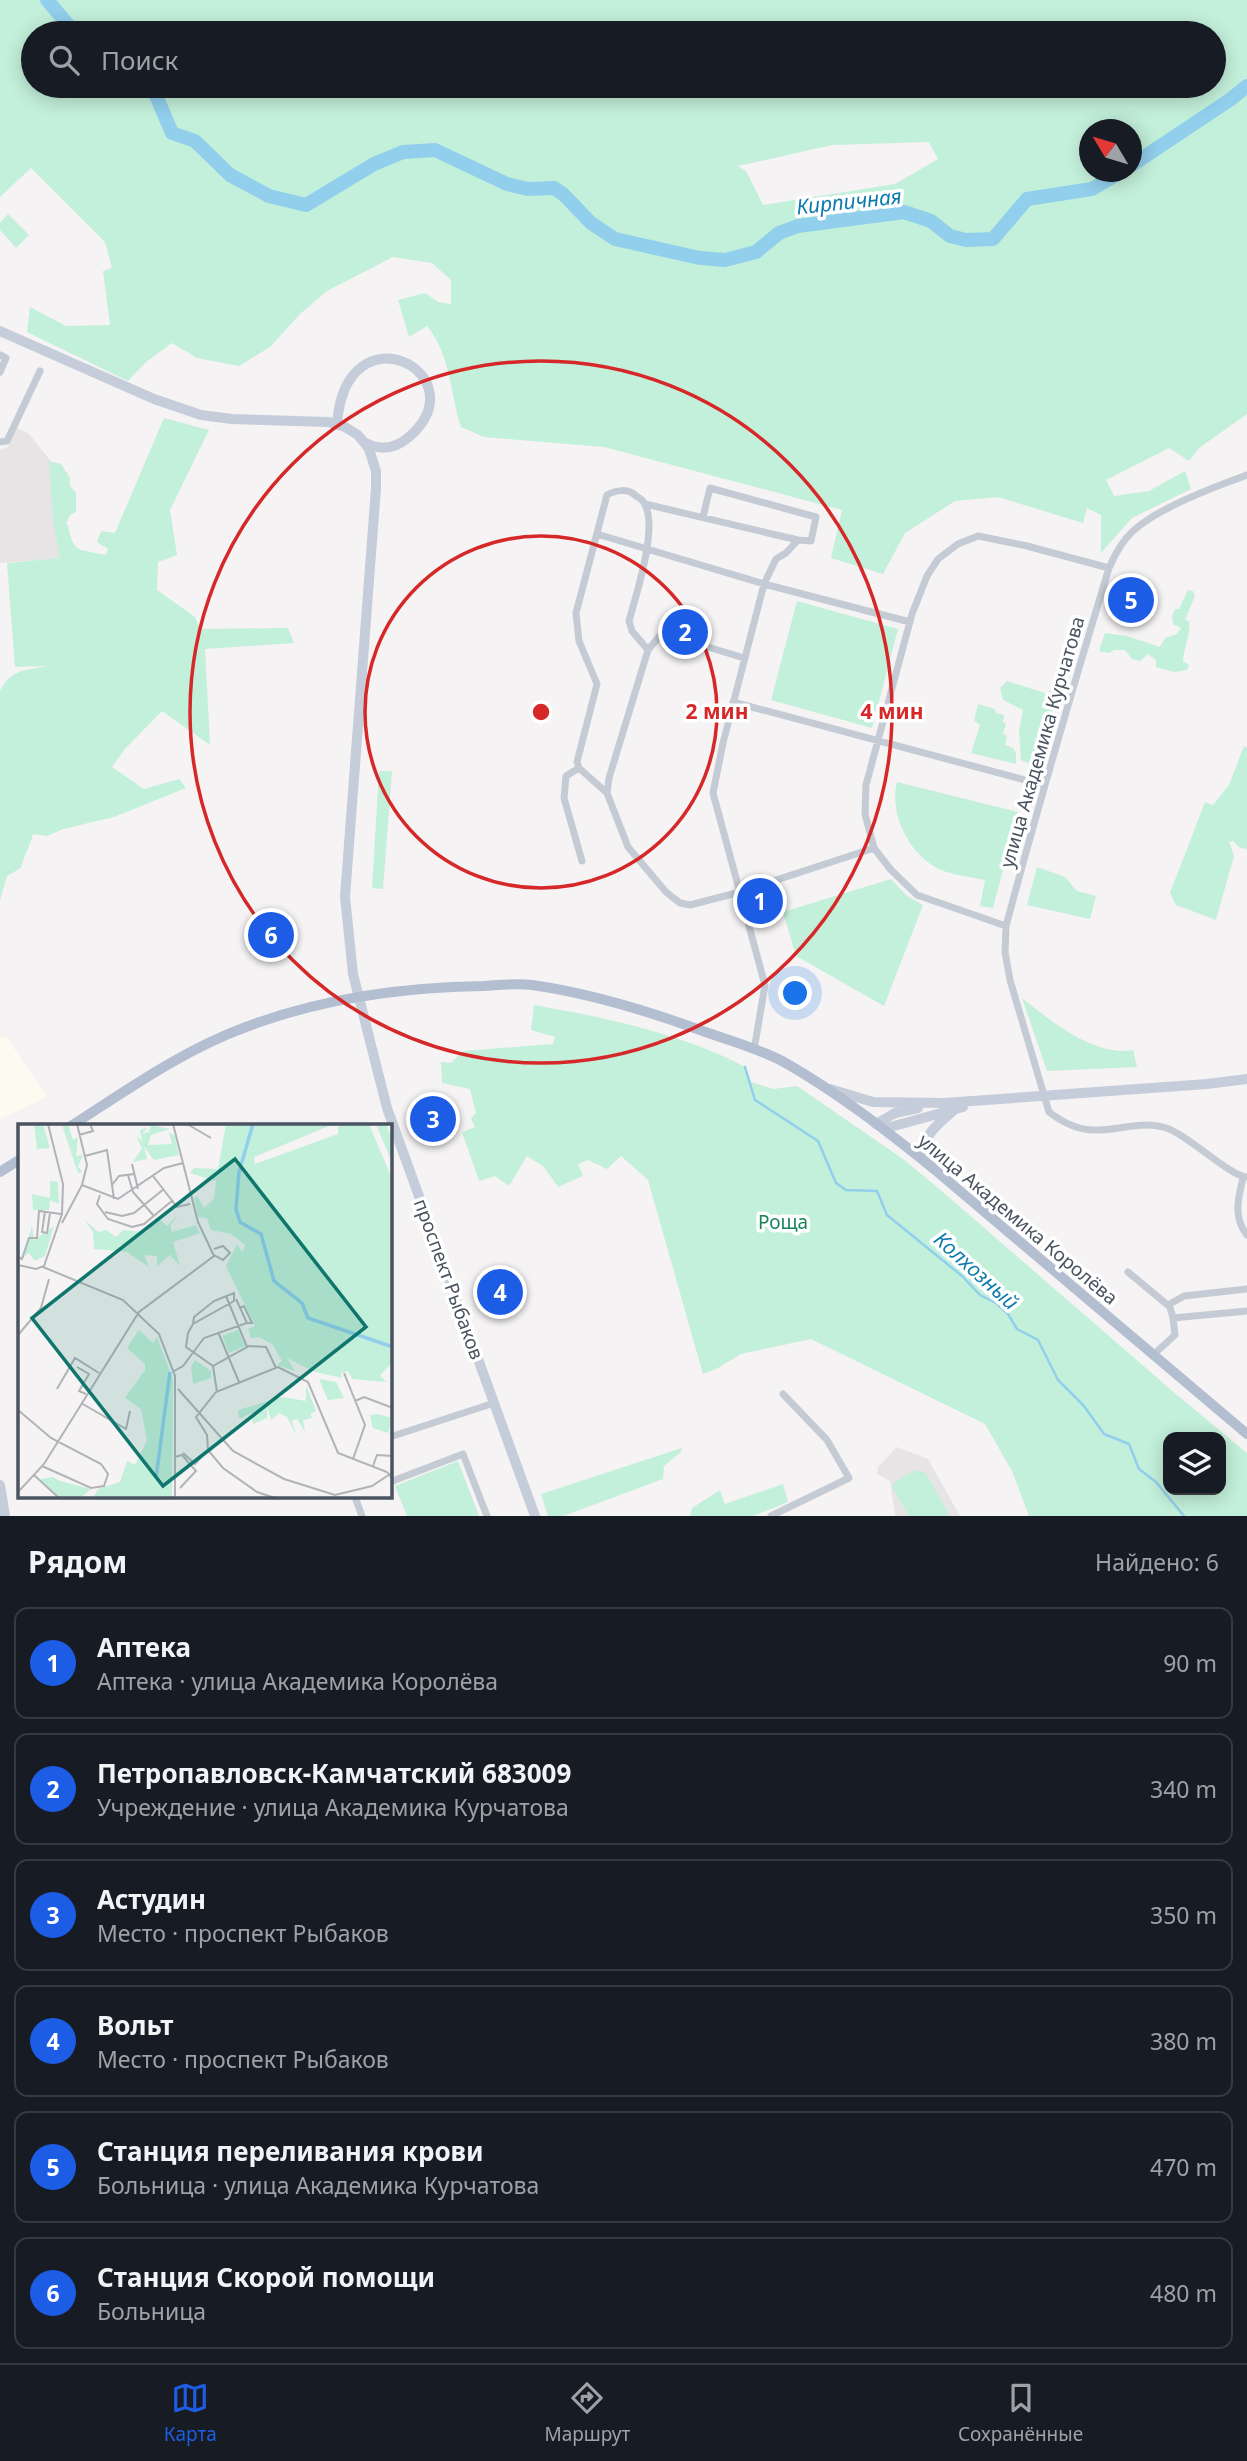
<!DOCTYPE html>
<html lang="ru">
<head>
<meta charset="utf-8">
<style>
	:root { --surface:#171b24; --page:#242831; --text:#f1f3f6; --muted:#9ea1a6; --line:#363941; --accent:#1d5de5 }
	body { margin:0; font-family:"Noto Sans",sans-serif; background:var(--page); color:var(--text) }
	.controls { position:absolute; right:21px; bottom:21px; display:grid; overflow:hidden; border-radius:14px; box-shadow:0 4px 18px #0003 }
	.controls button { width:63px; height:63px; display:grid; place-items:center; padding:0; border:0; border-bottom:2px solid var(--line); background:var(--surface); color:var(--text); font:35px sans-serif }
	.compass { position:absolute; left:1079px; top:119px; width:63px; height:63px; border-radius:50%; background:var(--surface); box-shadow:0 4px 18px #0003; rotate:308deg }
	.you { position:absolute; left:796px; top:994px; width:24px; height:24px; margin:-18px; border:5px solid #fff; border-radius:50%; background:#1a73e8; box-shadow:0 0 0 10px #1a73e833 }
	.badge { display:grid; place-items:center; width:46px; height:46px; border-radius:50%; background:var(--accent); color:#fff; font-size:23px; font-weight:700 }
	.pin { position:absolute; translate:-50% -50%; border:4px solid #fff; box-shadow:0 2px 7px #0006 }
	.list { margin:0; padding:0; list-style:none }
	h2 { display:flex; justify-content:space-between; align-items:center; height:91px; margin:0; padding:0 28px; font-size:30px }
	h2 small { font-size:23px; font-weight:400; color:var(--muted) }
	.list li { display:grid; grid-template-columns:46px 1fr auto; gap:21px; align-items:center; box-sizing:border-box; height:112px; margin:0 14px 14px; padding:0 14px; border:2px solid var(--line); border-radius:14px }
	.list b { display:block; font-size:26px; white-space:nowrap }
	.list p { margin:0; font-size:23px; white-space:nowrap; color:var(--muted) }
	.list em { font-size:23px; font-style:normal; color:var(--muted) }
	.icon { flex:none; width:38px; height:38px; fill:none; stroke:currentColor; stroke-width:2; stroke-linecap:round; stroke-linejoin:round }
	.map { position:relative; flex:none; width:1247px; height:1516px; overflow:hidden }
	.search { position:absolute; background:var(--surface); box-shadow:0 4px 18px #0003; left:21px; right:21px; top:21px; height:77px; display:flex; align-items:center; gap:18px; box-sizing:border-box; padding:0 24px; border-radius:38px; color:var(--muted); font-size:26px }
	.sheet { height:847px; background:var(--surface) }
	nav { display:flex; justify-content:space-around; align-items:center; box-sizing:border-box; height:98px; border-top:2px solid var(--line); background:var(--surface); font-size:19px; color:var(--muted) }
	nav a { display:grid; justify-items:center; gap:4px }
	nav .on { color:var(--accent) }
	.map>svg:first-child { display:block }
	.commercial { fill:#fdfaef }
	.education { fill:#e6e4e5 }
	.green { fill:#c3f0da; fill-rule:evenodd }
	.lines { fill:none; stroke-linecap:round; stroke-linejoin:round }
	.stream { stroke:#91cfec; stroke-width:2.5 }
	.river { stroke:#91cfec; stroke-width:14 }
	.street { stroke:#c4cbd4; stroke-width:7 }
	.secondary { stroke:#c6cdda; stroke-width:10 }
	.primary { stroke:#b3bed0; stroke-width:10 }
	.ring { fill:none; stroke:#d62828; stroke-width:3.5 }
	.labels { text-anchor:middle; stroke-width:7; stroke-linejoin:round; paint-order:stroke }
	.street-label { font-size:19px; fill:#4a5360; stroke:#fff }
	.park-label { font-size:19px; fill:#19845b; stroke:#fff }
	.water-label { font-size:21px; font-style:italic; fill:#0e7bb0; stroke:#fff }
	.inset-river { fill:none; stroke:#91cfec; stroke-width:3.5 }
	.inset-road { fill:none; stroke:#b1b3b8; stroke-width:2 }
	.view { fill:#0f766e; fill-opacity:0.15; stroke:#0f766e; stroke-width:3.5 }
	.inset-edge { fill:none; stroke:#4a5360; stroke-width:3.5 }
	.centre { fill:#d62828; stroke:#fff; stroke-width:3.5 }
	.ring-label { font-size:21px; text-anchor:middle; font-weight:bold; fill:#d62828; stroke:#fff; stroke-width:7; stroke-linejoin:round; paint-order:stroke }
</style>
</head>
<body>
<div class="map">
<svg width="1247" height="1516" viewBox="0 0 1247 1516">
	<rect width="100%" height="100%" fill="#f5f3f3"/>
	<path class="commercial" d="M 0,1037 L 7,1038 L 47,1097 L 0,1119 Z"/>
	<path class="education" d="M 17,428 L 29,434 L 53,464 L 62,558 L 0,563 L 0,449 L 7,448 Z
		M 897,1447 L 928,1459 L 960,1516 L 895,1516 L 890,1481 L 877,1474 L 878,1467 Z"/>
	<path class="green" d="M 0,0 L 1247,0 L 1247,414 L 1199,448 L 1189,461 L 1169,448 L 1106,480 L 1114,496 L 1149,491 L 1185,471 L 1191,489 L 1132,518 L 1101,553 L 1101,515 L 1087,508 L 1083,523 L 998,497 L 955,501 L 905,533 L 883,574 L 831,558 L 842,510 L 604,447 L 484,437 L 461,427 C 450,393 451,355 427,326 L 409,337 L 398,300 L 425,293 L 438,302 L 451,304 L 451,280 L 432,263 L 393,257 L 327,291 L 300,314 L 270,347 L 239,366 L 197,358 L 172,343 L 146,362 L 128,381 L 27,332 L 30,307 L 66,326 L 110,325 L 103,271 L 112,268 L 105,242 L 31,168 L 0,197 ZM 33,33 L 1214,33 L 1214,86 L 33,86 ZM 1090,130 L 1132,130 L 1132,172 L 1090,172 ZM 929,142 L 938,159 L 895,184 L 763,205 L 746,171 L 738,166 L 832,145 Z
		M 8,214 L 29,235 L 16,248 L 0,230 L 0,223 Z
		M 164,418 L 209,430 L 170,510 L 177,555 L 158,562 L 157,590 L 195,617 L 200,629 L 288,628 L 294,643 L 205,649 L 210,745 L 162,711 L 124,750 L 112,767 L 144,789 L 179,779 L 186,788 L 114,817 L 63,829 L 47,836 L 33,834 C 30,847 24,854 21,868 L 7,876 L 0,900 L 0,691 C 12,668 25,671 47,666 L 15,667 L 7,563 L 60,558 L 53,520 L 49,461 L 61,464 L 70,478 L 70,486 L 76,493 L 76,512 L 70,515 L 66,523 L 68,525 C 73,554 79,549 106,555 L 108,549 L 97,542 L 101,531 L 115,533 Z
		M 1188,590 L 1193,591 L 1195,596 L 1185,620 L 1189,621 C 1191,631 1184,649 1183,661 L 1189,665 L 1187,670 L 1174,672 L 1156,667 L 1156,660 L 1148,654 L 1140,661 L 1132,659 L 1125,650 L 1114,650 L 1110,653 L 1099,651 L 1105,633 L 1127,636 L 1160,647 L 1165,638 L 1177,634 L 1181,628 L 1173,624 L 1172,616 L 1175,609 L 1179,609 Z
		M 797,601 L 898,629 L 872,728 L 771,700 Z
		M 1061,667 L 1053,696 L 1055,705 L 1035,763 L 1030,764 L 1021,760 L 1019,731 L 1023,710 L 1003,700 L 1000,688 L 1007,681 L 1048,694 Z
		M 978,704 L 995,709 L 996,713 L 1004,715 L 1003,722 L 1006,724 L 1003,733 L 1007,736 L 1005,745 L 1013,748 L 1016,753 L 1016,764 L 971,753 L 980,725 L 974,721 Z
		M 1244,746 L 1247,748 L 1247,849 L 1240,848 L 1233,841 L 1229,842 L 1234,856 L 1216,920 L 1176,905 L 1170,893 L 1205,802 L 1213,805 L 1229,785 Z
		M 379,771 L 392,771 L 383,889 L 372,888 Z
		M 897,782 L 1018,812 L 993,908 L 980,906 L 985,880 C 971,877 950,875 937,868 C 908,852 889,813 897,782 Z
		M 1037,867 L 1065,877 L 1077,891 L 1096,896 L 1090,919 L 1027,905 Z
		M 891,879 L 907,896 L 923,905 L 884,1006 L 796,956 L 783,912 Z
		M 1022,998 C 1051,1021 1094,1057 1133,1050 L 1137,1067 L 1047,1071 Z
		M 534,1005 C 603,1017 684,1034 745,1067 L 751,1082 L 773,1089 L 797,1086 L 903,1159 L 937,1187 L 1177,1395 L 1247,1453 L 1247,1516 L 1029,1516 L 1012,1471 L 985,1424 L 811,1339 L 741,1354 L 718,1368 L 703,1374 L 648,1180 L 621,1156 L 607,1169 L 588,1160 L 578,1164 L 583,1176 L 558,1187 L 544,1167 L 527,1156 L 509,1186 L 495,1176 L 479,1181 L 462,1132 L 475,1127 L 471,1118 L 476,1113 L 470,1089 L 442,1083 L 441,1062 L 451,1063 L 463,1051 L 553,1044 L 555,1037 L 531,1030 ZM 1168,1437 L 1221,1437 L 1221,1490 L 1168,1490 Z
		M 682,1448 L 681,1452 L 664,1466 L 663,1479 L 563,1516 L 548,1516 L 541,1494 Z
		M 458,1461 L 479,1516 L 407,1516 L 395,1486 Z
		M 916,1470 L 926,1473 L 947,1511 L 948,1516 L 909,1516 L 893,1489 L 893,1483 Z
		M 783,1484 L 788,1502 L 753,1516 L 690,1516 L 692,1508 L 720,1490 L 725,1504 Z"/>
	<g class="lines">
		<path class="stream" d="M 745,1067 L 755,1100 L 818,1141 L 836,1183 L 846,1190 L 877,1191 L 887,1215 L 962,1276 L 980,1295 L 996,1303 L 1008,1314 L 1017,1329 L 1038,1340 L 1058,1380 L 1084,1406 L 1104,1434 L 1129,1444 L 1139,1469 L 1156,1482 L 1184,1516"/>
		<path class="river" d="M 47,0 L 75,33
			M 152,86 L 172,133 L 195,141 L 230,175 L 269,196 L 306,205 L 374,164 L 403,152 L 435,150 L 507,184 L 528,189 L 554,188 L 563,194 L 591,223 L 615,239 L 700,258 L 725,260 L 756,252 L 779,233 L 798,226 L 904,212 L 931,221 L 950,236 L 966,240 L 993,239 L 1027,199 L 1092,189 L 1121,172
			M 1132,165 L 1231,99 L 1247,86"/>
		<path class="street" d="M 0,355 L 6,358 L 0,372
			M 0,442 L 7,441 L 40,371
			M 1247,475 C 1214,487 1158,508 1133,531 C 1122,541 1115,554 1109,568 C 1073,687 1038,806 1006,926 L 1005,952 L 1010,980 L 1049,1112 C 1062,1122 1077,1130 1094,1130 C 1120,1131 1143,1119 1169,1129 C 1190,1137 1231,1177 1247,1177
			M 645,504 L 798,540 L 786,553 L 776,559 L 764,584 L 723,743 L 713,793 L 765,985 L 754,1050
			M 703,517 L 710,488 L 816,517 L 811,541 L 798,540
			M 597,534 L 764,584 L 910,622
			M 744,658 L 662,633 L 648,650 L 609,778 L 607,793 L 628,847 L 666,892 L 680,903 L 690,905 L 740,892 L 874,848
			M 733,702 L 1044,785
			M 579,768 L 566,776 L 564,798 L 582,861
			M 607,793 L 579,768 L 577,762 L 597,684 L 579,641 L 576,613 L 607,495 C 616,490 628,488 636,496 C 639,498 643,500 644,503 C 659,526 636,595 629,621 L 632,631 L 648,650
			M 1006,926 L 917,895 L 891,870 L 874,848 L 865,814 L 866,785 L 912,614 L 927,576 L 938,559 L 958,544 L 978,536 L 1027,546 L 1109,568
			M 1243,1178 C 1238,1198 1233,1218 1247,1235
			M 1128,1272 L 1170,1307 L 1173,1318
			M 1168,1305 L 1184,1296 L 1247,1289
			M 1153,1355 L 1175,1335 L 1173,1318 L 1247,1311
			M 390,1437 L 494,1403
			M 390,1482 L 463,1454 L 487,1516
			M 355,1497 L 362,1516
			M 771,1516 L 849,1478 L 827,1440 L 783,1394"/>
		<path class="secondary" d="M 0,331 L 154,399 L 201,415 L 232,419 L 329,422 L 345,427 L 358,435 L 369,449 L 376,471 L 376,488 L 345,897 L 353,974 L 387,1108 L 535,1516
			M 337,424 C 346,304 481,374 409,437 C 395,449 380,451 364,442
			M 830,1089 L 873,1102 L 944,1103 L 1207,1084 L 1247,1079
			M 876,1124 L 895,1113 L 918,1108
			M 883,1129 L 963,1107
			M 933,1168 C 913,1141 935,1127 954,1110
			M 0,1485 L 5,1516"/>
		<path class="primary" d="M 71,1126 C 127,1090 183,1050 246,1027 C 320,999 405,987 484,986 C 500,985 517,983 532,985 C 589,993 645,1010 700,1030 C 727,1040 758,1048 784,1062 C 837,1092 887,1131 934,1169 L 1247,1434
			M 0,1172 L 19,1160"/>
	</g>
	<g class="ring">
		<circle cx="541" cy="712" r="176"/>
		<circle cx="541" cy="712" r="351"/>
	</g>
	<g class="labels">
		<g class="street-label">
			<text transform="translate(1042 742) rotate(-74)" y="7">улица Академика Курчатова</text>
			<text transform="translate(1018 1219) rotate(40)" y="7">улица Академика Королёва</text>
			<text transform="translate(449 1279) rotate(70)" y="7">проспект Рыбаков</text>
		</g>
		<g class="park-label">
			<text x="783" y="1229">Роща</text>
		</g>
		<g class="water-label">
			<text transform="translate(849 202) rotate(-6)" y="7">Кирпичная</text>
			<text transform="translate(976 1271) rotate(42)" y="7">Колхозный</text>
		</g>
	</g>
	<g transform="translate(18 1124)">
		<rect width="374" height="374" fill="#f5f3f3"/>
		<path d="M 16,0 L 25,0 L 32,24 L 19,25 ZM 50,0 L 55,16 L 60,13 L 58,32 L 65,31 L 60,42 L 64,48 L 60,49 L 44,1 ZM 208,0 L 316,0 L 236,33 L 237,40 L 320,10 L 320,0 L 351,0 L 374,55 L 375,238 L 362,251 L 368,258 L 334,255 L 330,247 L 323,249 L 324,254 L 297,248 L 269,234 L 277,247 L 259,241 L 264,237 L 255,221 L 241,213 L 233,214 L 230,205 L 237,202 L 208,142 L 219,120 L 224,128 L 227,121 L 213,110 L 193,106 L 189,94 L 180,93 L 176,74 L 179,72 L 186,84 L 196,75 L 198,57 L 172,49 L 176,44 L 200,45 ZM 358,0 L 368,0 L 374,16 L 374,39 ZM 133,1 L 152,5 L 133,11 L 130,21 L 154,20 L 151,8 L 157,12 L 161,31 L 136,36 L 126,22 L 129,35 L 115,38 L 124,24 L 118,12 L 124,17 L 122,6 L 129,4 L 124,10 L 131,8 ZM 32,57 L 40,58 L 41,80 L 32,76 L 31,86 L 15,86 L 14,70 L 32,74 ZM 161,90 L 152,102 L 154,108 L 178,101 L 182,109 L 155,118 L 162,142 L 152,131 L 139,142 L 139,132 L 126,131 L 131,143 L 109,128 L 76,125 L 75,108 L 66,95 L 80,108 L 88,106 L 98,113 L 105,106 L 129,108 L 139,93 L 149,102 ZM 14,101 L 16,116 L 36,102 L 27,132 L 17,137 L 11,129 L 6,133 ZM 121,206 L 135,219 L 139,213 L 155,256 L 154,374 L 75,374 L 80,365 L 102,358 L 109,337 L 117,341 L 129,317 L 123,285 L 107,274 L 127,246 L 127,240 L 109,224 ZM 220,206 L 227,222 L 211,229 L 204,212 ZM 177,236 L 193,247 L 193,254 L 175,260 L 173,243 ZM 301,255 L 318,258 L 326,274 L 310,276 ZM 288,261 L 298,287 L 292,290 L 294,294 L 285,296 L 287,308 L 279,295 L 274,297 L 279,312 L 269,293 L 261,289 L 253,296 L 249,283 L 249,294 L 235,300 L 234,289 L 221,295 L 220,286 L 264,273 L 288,277 ZM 360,290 L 374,294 L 370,309 L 355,304 L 352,291 ZM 35,353 L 42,357 L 73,365 L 65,372 L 42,374 L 22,355 Z" fill="#c3f0da"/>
		<path class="inset-river" d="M 235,0 L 221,48 L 218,85 L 222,98 L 243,110 L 256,157 L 284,179 L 290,194 L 375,223M 138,354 L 152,248"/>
		<path class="inset-road" d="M 59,0 L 69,41 L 64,61M 169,0 L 193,14M 61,11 L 75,7 L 72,0M 67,32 L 89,26 L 96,75M 114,40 L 120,65M 110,51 L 115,68 L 136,92M 135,52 L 159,83 L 172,80M 94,61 L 101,52 L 116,50M 82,71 L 79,80 L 90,95 L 114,103 L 126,100 L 155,76M 27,87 L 24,108 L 29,109 L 32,89M 87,88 L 104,92 L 116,89 L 146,65M 44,99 L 64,61 L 100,75 L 146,44 L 165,39M 196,125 L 205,122 L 212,129 L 205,136 L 196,131M 0,133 L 4,135 L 11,114 L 19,114 L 21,87 L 43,90M 0,141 L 18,145 L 26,142 L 44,90 L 45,60 L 30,0M 25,143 L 105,176 L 141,210 L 157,252 L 157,374M 208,172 L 229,223M 222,184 L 226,182 L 234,199 L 229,199M 175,200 L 176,193 L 196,177 L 216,169 L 216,177 L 175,200 L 170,209 L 168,223 L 195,242M 200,208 L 221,258M 0,211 L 23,184 L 31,155M 59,243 L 71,250 L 61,267 L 68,270M 156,247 L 165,242 L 186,214 L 229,199 L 218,175M 326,249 L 347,301 L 335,335M 39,265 L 57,234 L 81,249M 160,265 L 215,327 L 266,355 L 317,371 L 354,362 L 375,348M 199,268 L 195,242 L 231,222 L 248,223 L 258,244M 337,277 L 346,273 L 375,284M 63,279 L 108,305 L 112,287M 0,286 L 33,314 L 83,340 L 90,350 L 86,362 L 73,364 L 24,342M 165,329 L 177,340 L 190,326M 157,333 L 164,331 L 178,347 L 162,364M 355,342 L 359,331 L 375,332M 16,351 L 41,374M 1,367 L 26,340 L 121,188 L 196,132 L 180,98 L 155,0M 257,374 L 239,368 L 205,344 L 190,326 L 189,311 L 178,293 L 198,268 L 260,243 L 290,258 L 320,329 L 369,348 L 375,356"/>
		<path class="view" d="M 217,35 L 348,203 L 145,362 L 14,194 Z"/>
		<rect width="374" height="374" class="inset-edge"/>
	</g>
	<circle cx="541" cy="712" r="10" class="centre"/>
	<g class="ring-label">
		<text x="717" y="719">2 мин</text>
		<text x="892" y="719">4 мин</text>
	</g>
</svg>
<div class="controls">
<button><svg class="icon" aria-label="layers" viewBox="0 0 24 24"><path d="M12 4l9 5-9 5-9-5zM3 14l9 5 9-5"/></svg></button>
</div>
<svg class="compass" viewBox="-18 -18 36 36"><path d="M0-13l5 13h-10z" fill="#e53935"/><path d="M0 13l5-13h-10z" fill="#9ea1a6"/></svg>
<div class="you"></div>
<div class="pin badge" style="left:760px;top:901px">1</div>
<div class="pin badge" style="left:685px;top:632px">2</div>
<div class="pin badge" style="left:433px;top:1119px">3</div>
<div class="pin badge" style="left:500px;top:1292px">4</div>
<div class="pin badge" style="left:1131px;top:600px">5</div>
<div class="pin badge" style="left:271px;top:935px">6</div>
<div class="search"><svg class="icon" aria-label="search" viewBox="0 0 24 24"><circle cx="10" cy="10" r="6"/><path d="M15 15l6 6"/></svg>Поиск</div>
</div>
<section class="sheet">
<h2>Рядом<small>Найдено: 6</small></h2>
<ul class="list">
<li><span class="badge">1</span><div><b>Аптека</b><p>Аптека · улица Академика Королёва</p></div><em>90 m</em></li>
<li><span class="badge">2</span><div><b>Петропавловск-Камчатский 683009</b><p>Учреждение · улица Академика Курчатова</p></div><em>340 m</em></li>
<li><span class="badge">3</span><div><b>Астудин</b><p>Место · проспект Рыбаков</p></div><em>350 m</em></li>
<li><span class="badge">4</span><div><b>Вольт</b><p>Место · проспект Рыбаков</p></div><em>380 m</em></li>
<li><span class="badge">5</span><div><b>Станция переливания крови</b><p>Больница · улица Академика Курчатова</p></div><em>470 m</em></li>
<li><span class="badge">6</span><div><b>Станция Скорой помощи</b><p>Больница</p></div><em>480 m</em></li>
</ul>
</section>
<nav>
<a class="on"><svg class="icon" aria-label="map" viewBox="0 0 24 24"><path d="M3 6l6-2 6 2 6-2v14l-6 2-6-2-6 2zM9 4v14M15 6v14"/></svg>Карта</a>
<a><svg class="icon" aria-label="directions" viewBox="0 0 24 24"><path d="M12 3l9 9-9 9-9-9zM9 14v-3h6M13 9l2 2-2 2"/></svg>Маршрут</a>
<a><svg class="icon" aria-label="saved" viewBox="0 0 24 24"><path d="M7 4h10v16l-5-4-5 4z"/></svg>Сохранённые</a>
</nav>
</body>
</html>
